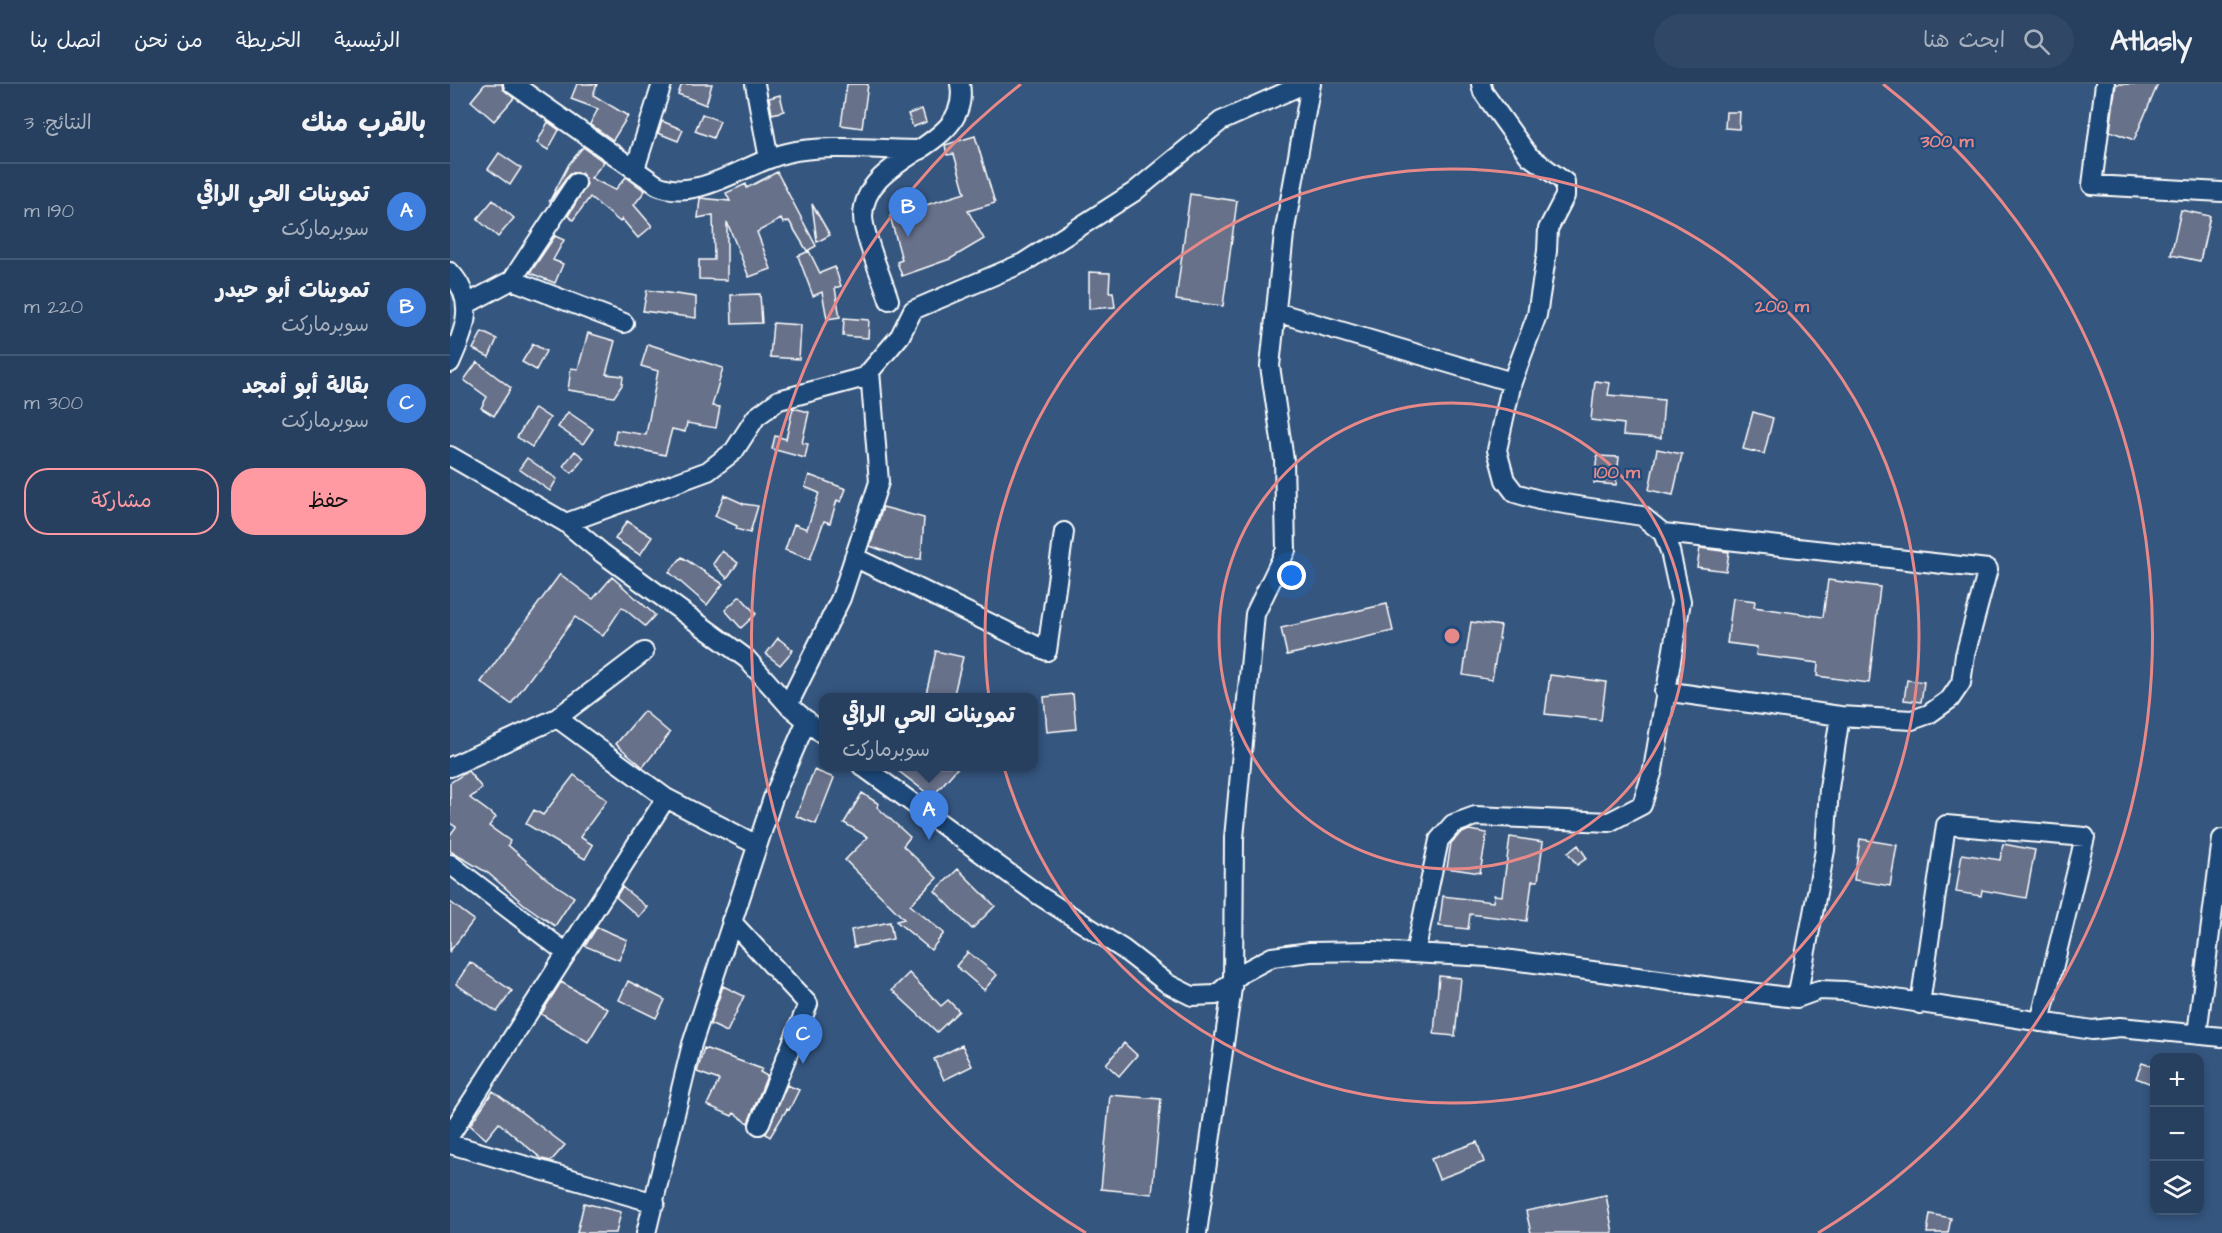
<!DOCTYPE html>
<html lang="ar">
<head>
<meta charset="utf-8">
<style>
	:root { --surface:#28405f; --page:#304765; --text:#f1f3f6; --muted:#a5afbd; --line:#445974; --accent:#ff9aa2 }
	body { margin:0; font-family:"Architects Daughter","Playpen Sans Arabic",sans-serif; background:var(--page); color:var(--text); direction:rtl }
	.controls { position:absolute; right:18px; bottom:18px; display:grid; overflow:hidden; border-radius:12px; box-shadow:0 3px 9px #0003 }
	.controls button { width:54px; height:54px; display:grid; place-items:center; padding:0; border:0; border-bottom:2px solid var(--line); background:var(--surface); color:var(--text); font:30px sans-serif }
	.you { position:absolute; left:842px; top:492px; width:21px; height:21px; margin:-15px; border:4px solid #fff; border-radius:50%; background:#1a73e8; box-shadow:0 0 0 9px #1a73e833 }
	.badge { display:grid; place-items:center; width:39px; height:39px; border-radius:50%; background:var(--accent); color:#fff; font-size:20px; font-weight:700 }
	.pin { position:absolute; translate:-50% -50px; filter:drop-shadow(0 2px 3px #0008) }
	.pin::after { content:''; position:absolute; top:32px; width:21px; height:18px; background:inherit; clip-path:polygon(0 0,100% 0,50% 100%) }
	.popup { position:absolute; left:369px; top:609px; width:219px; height:78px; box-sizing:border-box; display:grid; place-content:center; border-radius:12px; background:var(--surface); filter:drop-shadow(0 2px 4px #0005); font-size:20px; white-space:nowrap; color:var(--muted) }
	.popup b { font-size:22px; color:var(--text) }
	.popup::after { content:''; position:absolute; left:50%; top:100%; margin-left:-12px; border:12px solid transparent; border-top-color:var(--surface) }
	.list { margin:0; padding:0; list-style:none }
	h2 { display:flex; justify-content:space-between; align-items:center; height:78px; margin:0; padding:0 24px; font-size:26px }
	h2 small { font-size:20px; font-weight:400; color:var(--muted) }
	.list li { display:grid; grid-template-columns:39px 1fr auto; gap:18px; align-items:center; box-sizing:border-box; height:96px; padding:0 24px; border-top:2px solid var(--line) }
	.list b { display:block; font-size:22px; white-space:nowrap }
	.list p { margin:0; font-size:20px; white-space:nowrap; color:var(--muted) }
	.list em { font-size:20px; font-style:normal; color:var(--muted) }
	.actions { display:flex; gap:12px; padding:18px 24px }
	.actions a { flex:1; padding:14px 0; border:2px solid var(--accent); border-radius:24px; text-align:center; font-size:21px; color:var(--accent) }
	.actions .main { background:var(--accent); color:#111 }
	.icon { flex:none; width:33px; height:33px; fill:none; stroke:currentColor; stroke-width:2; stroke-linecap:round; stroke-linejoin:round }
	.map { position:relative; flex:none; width:1772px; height:1149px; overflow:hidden; direction:ltr }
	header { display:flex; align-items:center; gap:36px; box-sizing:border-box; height:84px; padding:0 30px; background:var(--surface); border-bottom:2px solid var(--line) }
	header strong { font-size:28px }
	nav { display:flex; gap:33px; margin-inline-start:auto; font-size:21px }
	.search { width:420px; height:54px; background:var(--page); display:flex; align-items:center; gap:15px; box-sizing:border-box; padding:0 21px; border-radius:33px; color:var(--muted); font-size:22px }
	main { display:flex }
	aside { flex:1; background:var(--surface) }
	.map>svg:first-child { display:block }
	.building { fill:#68718a; stroke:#fff; stroke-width:1.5 }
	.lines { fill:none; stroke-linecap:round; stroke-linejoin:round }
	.minor-casing { stroke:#fff; stroke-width:22 }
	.minor { stroke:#1f4a7a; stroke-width:18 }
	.ring { fill:none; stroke:#e88989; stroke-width:3 }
	.centre { fill:#e88989; stroke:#1f4a7a; stroke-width:3 }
	.ring-label { font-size:18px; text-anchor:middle; font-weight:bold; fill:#e88989; stroke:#1f4a7a; stroke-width:4.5; stroke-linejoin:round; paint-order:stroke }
</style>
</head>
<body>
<header>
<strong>Atlasly</strong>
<div class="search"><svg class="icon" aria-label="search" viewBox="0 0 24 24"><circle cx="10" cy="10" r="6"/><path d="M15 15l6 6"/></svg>ابحث هنا</div>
<nav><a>الرئيسية</a><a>الخريطة</a><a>من نحن</a><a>اتصل بنا</a></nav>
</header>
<main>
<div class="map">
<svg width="1772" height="1149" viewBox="0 0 1772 1149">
	<rect width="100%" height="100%" fill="#35567f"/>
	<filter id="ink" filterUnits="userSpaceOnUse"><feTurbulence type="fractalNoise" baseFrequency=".0167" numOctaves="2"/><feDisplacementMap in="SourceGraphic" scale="12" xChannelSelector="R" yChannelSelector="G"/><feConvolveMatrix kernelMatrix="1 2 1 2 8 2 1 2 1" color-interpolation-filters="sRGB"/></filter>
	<g filter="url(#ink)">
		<path class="building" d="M 35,0 L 52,0 L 53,5 L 64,14 L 44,37 L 21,17 Z
			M 127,0 L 147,0 L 143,11 L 178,32 L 163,56 L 140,40 L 148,25 L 121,15 Z
			M 232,0 L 262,0 L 256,21 L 228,10 Z
			M 397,0 L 418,0 L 412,44 L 391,41 Z
			M 1666,0 L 1708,0 L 1684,56 L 1660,47 Z
			M 330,11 L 334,27 L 322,30 L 319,14 Z
			M 472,25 L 476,38 L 463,43 L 458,30 Z
			M 1276,28 L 1290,28 L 1289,45 L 1275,44 Z
			M 252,30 L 270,37 L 263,54 L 245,47 Z
			M 212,37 L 233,46 L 228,57 L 208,49 Z
			M 98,38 L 109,46 L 98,66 L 87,59 Z
			M 525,52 L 545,119 L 518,127 L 534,155 L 500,175 L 452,192 L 447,178 L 452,176 L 440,132 L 515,109 L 504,70 L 497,71 L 495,61 Z
			M 133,63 L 154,78 L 141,94 L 165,106 L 176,93 L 195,107 L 184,121 L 202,142 L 188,154 L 172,135 L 170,138 L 140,113 L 123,136 L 118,132 L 137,100 L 132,89 L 120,89 L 99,118 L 119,80 Z
			M 49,69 L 71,84 L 60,101 L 38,85 Z
			M 327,88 L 366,162 L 357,167 L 339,137 L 333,139 L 331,135 L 307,148 L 321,185 L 299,193 L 277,138 L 277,196 L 249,195 L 249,176 L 264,176 L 263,131 L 248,134 L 250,114 L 280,117 L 276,109 L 296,100 L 297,104 Z
			M 740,110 L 787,117 L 773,222 L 726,216 Z
			M 43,116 L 64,134 L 48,153 L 27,135 Z
			M 362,120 L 380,151 L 367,158 Z
			M 1731,126 L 1760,132 L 1750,177 L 1721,171 Z
			M 105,152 L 114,156 L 103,176 L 113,180 L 105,199 L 80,189 Z
			M 359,167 L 370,189 L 385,183 L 391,202 L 385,204 L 390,233 L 377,235 L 372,208 L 363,212 L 348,172 Z
			M 639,188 L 660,189 L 659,208 L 663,208 L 665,223 L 639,225 Z
			M 197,206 L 246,213 L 246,234 L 193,227 Z
			M 310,210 L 312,239 L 282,240 L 281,211 Z
			M 394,234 L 419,236 L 418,254 L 393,252 Z
			M 323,239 L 351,241 L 349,275 L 320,273 Z
			M 32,248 L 47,255 L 39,273 L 23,265 Z
			M 138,249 L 165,257 L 156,290 L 173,292 L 172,301 L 164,313 L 118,306 L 121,284 L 128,285 Z
			M 83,260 L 96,267 L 86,286 L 72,278 Z
			M 198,260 L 273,284 L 262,322 L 270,323 L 266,344 L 237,339 L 235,348 L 222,345 L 215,371 L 164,360 L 166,346 L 196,351 L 208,287 L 191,282 Z
			M 27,278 L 61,304 L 44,332 L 31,324 L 37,313 L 14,296 Z
			M 1145,297 L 1160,299 L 1158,311 L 1214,316 L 1211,354 L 1173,351 L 1174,340 L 1141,336 Z
			M 85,324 L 100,334 L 82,363 L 67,353 Z
			M 343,324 L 359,328 L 352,359 L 358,360 L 355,374 L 322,365 L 325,352 L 336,355 Z
			M 118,328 L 143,345 L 133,360 L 108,343 Z
			M 1303,328 L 1323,334 L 1314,370 L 1293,365 Z
			M 1207,365 L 1232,370 L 1223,411 L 1199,406 Z
			M 125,367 L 134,374 L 122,389 L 113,382 Z
			M 1147,372 L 1169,373 L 1166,401 L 1144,399 Z
			M 77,374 L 107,395 L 100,407 L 69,385 Z
			M 359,391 L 396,405 L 391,418 L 387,416 L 380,439 L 374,437 L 360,475 L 335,466 L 344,440 L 357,445 L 369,409 L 355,403 Z
			M 274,411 L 294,420 L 308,422 L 300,449 L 286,445 L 287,442 L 265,432 Z
			M 433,423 L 474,434 L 471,475 L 454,474 L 420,462 Z
			M 177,437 L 202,453 L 190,471 L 165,455 Z
			M 1250,464 L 1279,468 L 1276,487 L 1247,483 Z
			M 272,467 L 288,479 L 277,494 L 263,480 Z
			M 232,473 L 273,500 L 257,521 L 219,488 Z
			M 110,490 L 143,515 L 162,493 L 205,531 L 195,542 L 172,523 L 153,552 L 125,533 L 61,620 L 31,598 Z
			M 1378,496 L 1430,503 L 1419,599 L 1367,592 L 1368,579 L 1306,571 L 1307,563 L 1277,559 L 1283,514 L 1305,517 L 1304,523 L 1373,533 Z
			M 290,512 L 306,530 L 291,544 L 275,526 Z
			M 937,520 L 943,547 L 837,571 L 831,544 Z
			M 1021,538 L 1051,542 L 1042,596 L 1013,591 Z
			M 328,554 L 343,566 L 330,581 L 316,570 Z
			M 486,567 L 513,573 L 503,614 L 475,614 Z
			M 1100,591 L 1156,598 L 1151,636 L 1095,630 Z
			M 1457,596 L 1474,598 L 1471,618 L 1454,616 Z
			M 623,610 L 626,645 L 597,648 L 594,613 Z
			M 194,627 L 220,649 L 193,683 L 166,660 Z
			M 442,682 L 509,682 L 482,713 Z
			M 364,686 L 384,694 L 366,740 L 346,732 Z
			M 18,687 L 32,704 L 20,714 L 46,733 L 39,742 L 60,757 L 58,761 L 97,795 L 124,813 L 105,842 L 75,821 L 38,789 L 0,767 L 0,751 L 6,743 L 0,739 L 0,699 Z
			M 124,691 L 157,716 L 130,753 L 143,761 L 135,775 L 76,740 L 84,726 L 93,731 Z
			M 412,709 L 429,720 L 427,723 L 460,753 L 453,762 L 487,794 L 460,821 L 494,849 L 481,866 L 446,837 L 454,835 L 395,776 L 418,753 L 394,739 Z
			M 1019,746 L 1037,749 L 1030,789 L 997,784 L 1001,759 L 1010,750 Z
			M 1060,753 L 1093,758 L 1088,797 L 1082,797 L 1077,837 L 1020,830 L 1018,845 L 989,842 L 993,812 L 1043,818 L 1044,811 L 1052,812 Z
			M 1410,755 L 1447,761 L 1440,802 L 1404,796 Z
			M 1553,760 L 1585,766 L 1576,814 L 1532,806 L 1531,812 L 1506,808 L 1512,770 L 1550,776 Z
			M 1128,761 L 1137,774 L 1127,781 L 1118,769 Z
			M 508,785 L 545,822 L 522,845 L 485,807 Z
			M 172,803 L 197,823 L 189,833 L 166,813 Z
			M 0,818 L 24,836 L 0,867 Z
			M 440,838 L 443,855 L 404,863 L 401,846 Z
			M 147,843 L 177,856 L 169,876 L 135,862 Z
			M 518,868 L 547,891 L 534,906 L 506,882 Z
			M 20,878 L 62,907 L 47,928 L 6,900 Z
			M 459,889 L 491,922 L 498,916 L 509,927 L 487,948 L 442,906 Z
			M 989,892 L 1011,894 L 1005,952 L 984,950 Z
			M 178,897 L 215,916 L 206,934 L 169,916 Z
			M 111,898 L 158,925 L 138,958 L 91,930 Z
			M 273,902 L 294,912 L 277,948 L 260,940 Z
			M 674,959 L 687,971 L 669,992 L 656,980 Z
			M 512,961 L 522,982 L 494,996 L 484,975 Z
			M 254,964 L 312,985 L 310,988 L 317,992 L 298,1039 L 284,1029 L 282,1032 L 257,1021 L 269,996 L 247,988 Z
			M 1692,979 L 1704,983 L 1704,1001 L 1686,994 Z
			M 337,1001 L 349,1006 L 339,1026 L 337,1025 L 320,1053 L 316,1050 Z
			M 43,1007 L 115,1061 L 101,1077 L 92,1075 L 49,1039 L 36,1055 L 20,1041 Z
			M 660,1011 L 711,1015 L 702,1110 L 651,1105 Z
			M 1027,1058 L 1034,1078 L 989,1095 L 981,1075 Z
			M 1156,1111 L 1163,1149 L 1081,1149 L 1076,1127 Z
			M 134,1119 L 171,1128 L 166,1149 L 127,1149 Z
			M 1480,1130 L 1501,1134 L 1498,1149 L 1477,1149 Z"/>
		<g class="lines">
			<defs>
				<path id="minor" d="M 63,0 L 207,101 C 247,119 297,78 337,69 C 374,60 431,66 470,66
					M 305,0 L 319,75
					M 1655,0 L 1642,101 L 1772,108
					M 185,85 L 212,0
					M 0,188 C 28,218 14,247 0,279
					M 62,196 L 126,99
					M 439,216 C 433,196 413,151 413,132 C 414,69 522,67 510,0
					M 17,220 L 62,196 L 174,239
					M 826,228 L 1062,298
					M 0,372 L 116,439 L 152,469 L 297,575 L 338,621 L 374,651
					M 116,439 L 258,387 L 284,367 L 306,333 L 329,316 L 415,293 L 450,252 L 463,226 L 573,179 L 684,108 L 771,37 L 854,0
					M 1213,449 L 1538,485 L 1515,571 L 1511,599 L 1500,615 L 1479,630 L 1462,636 L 1390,632 L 1214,607
					M 404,473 L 597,567 L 614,448
					M 338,621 L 391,514 L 429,398 L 420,287
					M 107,634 L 194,568
					M 412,682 L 590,812 L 673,865 L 718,900 L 742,912 L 766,911 L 792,889 L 822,873 L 860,868 L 923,867 L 1039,873 L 1329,912 L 1347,914 L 1369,906 L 1395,907 L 1642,946 L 1670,943 L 1772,953
					M 0,683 L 107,634 L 216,714
					M 0,780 L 115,868
					M 281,837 L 358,920 L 309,1041
					M 965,869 L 989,756 L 1003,740 L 1025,732 L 1159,738 L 1192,721 L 1203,686 L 1231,517 L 1220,467 L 1213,449 L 1192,432 L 1089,416 L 1065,409 L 1055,396 L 1047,366 L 1062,298 L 1087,231 L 1097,167 L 1098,145 L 1115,112 L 1115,98 L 1079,72 L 1033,8 L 1031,0
					M 1347,914 L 1375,766 L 1379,704 L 1390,632
					M 1470,920 L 1496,741 L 1635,753 L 1590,938
					M 1747,950 L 1772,755
					M 0,1051 L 216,714 L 307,761
					M 0,1060 L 205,1119
					M 196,1149 L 242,960 L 323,714 L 357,636
					M 747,1149 L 783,897 L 784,754 L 805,530 L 836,466 L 834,376 L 820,282 L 834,150 L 861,0"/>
			</defs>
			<use href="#minor" class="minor-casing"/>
			<use href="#minor" class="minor"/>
		</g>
	</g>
	<g class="ring">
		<circle cx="1002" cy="552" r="233"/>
		<circle cx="1002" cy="552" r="467"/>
		<path d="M636 1149A700 700 0 0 1 571 0M1433 0A700 700 0 0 1 1368 1149"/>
	</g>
	<circle cx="1002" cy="552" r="9" class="centre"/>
	<g class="ring-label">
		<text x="1497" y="63">300 m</text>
		<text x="1332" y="228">200 m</text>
		<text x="1167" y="394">100 m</text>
	</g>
</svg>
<div class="controls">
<button>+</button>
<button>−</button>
<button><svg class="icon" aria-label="layers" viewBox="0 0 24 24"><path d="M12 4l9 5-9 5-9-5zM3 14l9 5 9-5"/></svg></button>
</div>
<div class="you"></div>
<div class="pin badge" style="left:479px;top:756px;background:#3f7fe0">A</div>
<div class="popup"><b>تموينات الحي الراقي</b>سوبرماركت</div>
<div class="pin badge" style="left:458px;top:153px;background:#3f7fe0">B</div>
<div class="pin badge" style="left:353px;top:980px;background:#3f7fe0">C</div>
</div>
<aside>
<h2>بالقرب منك<small>النتائج: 3</small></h2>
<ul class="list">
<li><span class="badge" style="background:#3f7fe0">A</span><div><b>تموينات الحي الراقي</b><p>سوبرماركت</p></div><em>190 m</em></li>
<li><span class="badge" style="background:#3f7fe0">B</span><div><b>تموينات أبو حيدر</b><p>سوبرماركت</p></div><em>220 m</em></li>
<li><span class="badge" style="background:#3f7fe0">C</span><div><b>بقالة أبو أمجد</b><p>سوبرماركت</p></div><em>300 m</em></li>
</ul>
<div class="actions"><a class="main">حفظ</a><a>مشاركة</a></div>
</aside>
</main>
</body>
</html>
